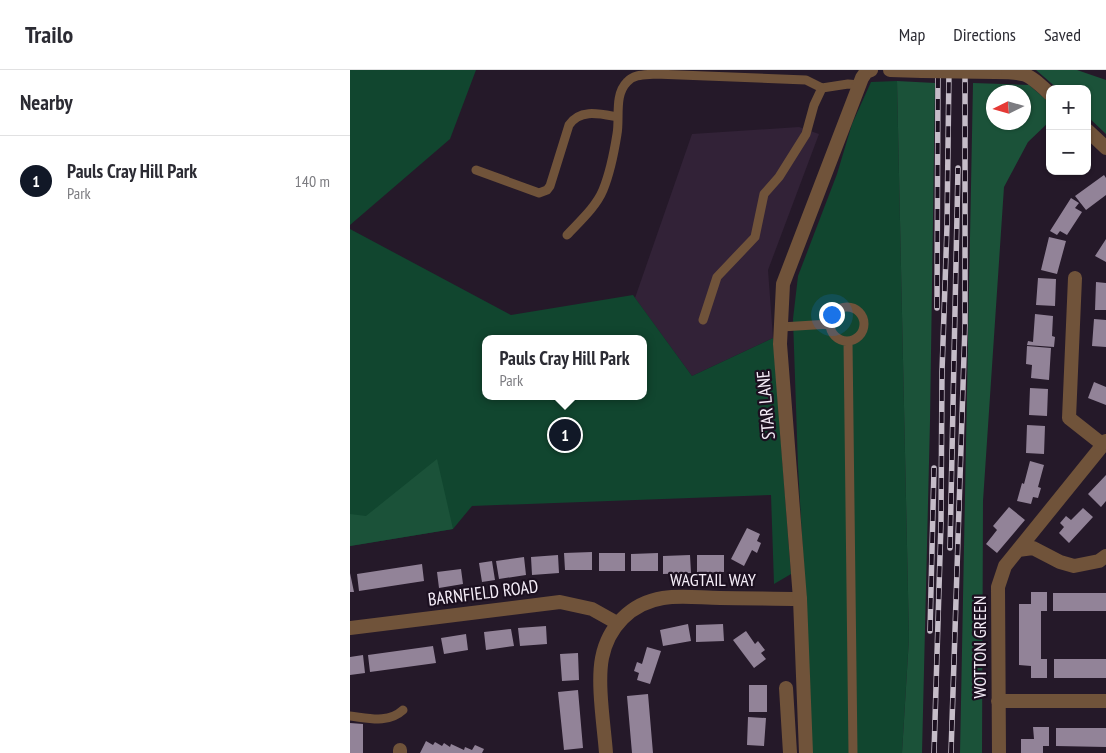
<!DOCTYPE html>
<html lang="en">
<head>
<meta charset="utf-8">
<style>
	:root { --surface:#fff; --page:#f2f2f3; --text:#2b2b33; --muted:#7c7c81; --line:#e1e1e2; --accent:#111827 }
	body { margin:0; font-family:"PT Sans Narrow",sans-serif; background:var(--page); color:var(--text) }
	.controls { position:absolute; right:15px; top:15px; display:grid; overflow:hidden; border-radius:10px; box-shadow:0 1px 4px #0004 }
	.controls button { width:45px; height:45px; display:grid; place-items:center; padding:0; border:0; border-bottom:1px solid var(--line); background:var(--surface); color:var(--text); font:25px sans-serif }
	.compass { position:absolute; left:636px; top:15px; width:45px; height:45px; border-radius:50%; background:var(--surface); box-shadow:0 1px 4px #0004; rotate:265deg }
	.you { position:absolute; left:481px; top:244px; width:18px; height:18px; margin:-12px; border:4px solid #fff; border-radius:50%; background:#1a73e8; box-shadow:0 0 0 8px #1a73e833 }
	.badge { display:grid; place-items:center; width:32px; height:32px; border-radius:50%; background:var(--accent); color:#fff; font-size:16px; font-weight:700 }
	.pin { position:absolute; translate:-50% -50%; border:2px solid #fff; box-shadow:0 1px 5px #0006 }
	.popup { position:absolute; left:132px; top:265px; width:165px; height:65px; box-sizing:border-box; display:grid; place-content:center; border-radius:10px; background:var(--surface); filter:drop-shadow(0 1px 4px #0005); font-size:16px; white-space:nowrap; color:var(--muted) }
	.popup b { font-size:19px; color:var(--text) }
	.popup::after { content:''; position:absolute; left:50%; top:100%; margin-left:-10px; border:10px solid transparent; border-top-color:var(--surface) }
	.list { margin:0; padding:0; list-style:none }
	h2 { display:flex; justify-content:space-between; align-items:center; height:65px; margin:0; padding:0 20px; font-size:21px }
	h2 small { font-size:16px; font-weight:400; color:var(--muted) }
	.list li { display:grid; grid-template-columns:32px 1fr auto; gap:15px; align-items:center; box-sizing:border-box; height:90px; padding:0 20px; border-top:1px solid var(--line) }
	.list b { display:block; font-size:19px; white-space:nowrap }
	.list p { margin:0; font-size:16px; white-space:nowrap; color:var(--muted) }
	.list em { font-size:16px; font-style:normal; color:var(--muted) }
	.map { position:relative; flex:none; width:756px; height:683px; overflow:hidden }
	header { display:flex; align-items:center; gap:30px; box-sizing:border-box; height:70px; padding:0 25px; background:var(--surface); border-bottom:1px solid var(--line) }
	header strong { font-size:24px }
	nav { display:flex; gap:28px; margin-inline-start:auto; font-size:18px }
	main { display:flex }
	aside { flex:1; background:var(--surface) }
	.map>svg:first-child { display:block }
	.built { fill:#322237 }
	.green { fill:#11462f; fill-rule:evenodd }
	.forest { fill:#1b5239; fill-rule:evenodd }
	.building { fill:#928398 }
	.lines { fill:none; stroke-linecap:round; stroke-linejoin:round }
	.service { stroke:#70533a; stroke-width:9 }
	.minor { stroke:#70533a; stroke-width:14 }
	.tertiary { stroke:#70533a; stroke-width:14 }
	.rail-casing { stroke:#c5bcc8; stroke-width:5.5 }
	.rail { stroke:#1c1020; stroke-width:4; stroke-dasharray:11; stroke-linecap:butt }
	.tertiary-bridge { stroke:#70533a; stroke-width:14 }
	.labels { text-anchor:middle; stroke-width:4.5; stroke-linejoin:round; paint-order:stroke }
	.street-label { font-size:18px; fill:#f6eef9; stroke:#1c1020 }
</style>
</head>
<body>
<header>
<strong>Trailo</strong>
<nav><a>Map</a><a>Directions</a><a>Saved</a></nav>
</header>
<main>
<aside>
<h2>Nearby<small></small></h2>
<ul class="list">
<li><span class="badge">1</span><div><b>Pauls Cray Hill Park</b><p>Park</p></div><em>140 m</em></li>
</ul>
</aside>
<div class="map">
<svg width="756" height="683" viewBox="0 0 756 683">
	<rect width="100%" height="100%" fill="#251929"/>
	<path class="built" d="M 449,57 L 469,64 L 418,200 L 423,268 L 342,306 L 285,228 L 342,64 Z"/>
	<path class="green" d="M 0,0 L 126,0 L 100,69 L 0,155 Z
		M 547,11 L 559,568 L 552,683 L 460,683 L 456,538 L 448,396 L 443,249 L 448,206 L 487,104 L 502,54 L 521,12 Z
		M 0,159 L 161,245 L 283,225 L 342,306 L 423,268 L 441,504 L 424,514 L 421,425 L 122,436 L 103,459 L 0,476 ZM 136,269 L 294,269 L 294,326 L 136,326 Z"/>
	<path class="forest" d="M 686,0 L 727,0 L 756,10 L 756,64 L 737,46 L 737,19 L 708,19 Z
		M 547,11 L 585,13 L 580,351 L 572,683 L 552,683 L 559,568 Z
		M 623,13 L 679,15 L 700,33 L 700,51 L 678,72 L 654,117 L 633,431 L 632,683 L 610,683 ZM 674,22 L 674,52 L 644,52 L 644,22 Z
		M 87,389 L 103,459 L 0,476 L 0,444 L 16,446 Z"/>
	<path class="building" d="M 754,105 L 756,108 L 756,125 L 736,140 L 725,126 Z
		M 721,128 L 729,133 L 725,138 L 732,142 L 717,165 L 710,161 L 707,165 L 700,161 Z
		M 699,167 L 716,171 L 707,204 L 691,200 Z
		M 756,169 L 756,192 L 745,186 Z
		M 688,208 L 706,209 L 705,236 L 686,235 Z
		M 746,212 L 756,213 L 756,240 L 745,240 Z
		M 685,244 L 703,246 L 702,266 L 705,267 L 704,277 L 677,275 L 678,271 L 683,272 Z
		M 744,249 L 756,250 L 756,277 L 742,276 Z
		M 677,276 L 701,278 L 699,310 L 681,308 L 682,295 L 676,294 Z
		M 744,312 L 756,317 L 756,335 L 738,328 Z
		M 680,318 L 698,319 L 697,346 L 679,345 Z
		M 677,355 L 695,356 L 694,384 L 676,383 Z
		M 680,391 L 694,395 L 688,417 L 691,418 L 688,428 L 683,427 L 681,434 L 667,431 L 672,413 L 674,414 Z
		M 756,405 L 756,431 L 751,437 L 738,424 Z
		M 659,437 L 675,450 L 647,483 L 636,474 L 647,460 L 643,456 Z
		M 733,438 L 743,447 L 719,473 L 709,463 L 714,457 L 710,453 L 716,446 L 721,450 Z
		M 397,458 L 410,464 L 407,471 L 411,473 L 407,483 L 402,480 L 394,496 L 381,489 Z
		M 242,482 L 242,500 L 215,500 L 214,483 Z
		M 249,483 L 275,483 L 275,501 L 249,501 Z
		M 308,483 L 308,501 L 281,501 L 281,484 Z
		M 208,485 L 209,503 L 182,505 L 181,487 Z
		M 340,485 L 341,503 L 313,504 L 313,486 Z
		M 347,485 L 374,485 L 374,502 L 347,503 Z
		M 174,487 L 176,505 L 149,509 L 146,491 Z
		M 142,491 L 145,510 L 132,512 L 129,493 Z
		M 72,494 L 74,511 L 9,521 L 7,504 Z
		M 111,499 L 113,514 L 89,518 L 87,502 Z
		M 0,503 L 4,522 L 0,522 Z
		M 681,522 L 697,522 L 697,541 L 691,541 L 691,589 L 697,589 L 697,608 L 681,608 L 681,596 L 669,595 L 669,534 L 681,534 Z
		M 703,523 L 756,523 L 756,541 L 703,541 Z
		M 338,554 L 341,571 L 313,576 L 310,560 Z
		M 373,554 L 374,571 L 346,572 L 346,555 Z
		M 196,556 L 197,574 L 170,576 L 168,558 Z
		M 161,559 L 164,576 L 136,580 L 134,562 Z
		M 396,561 L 405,574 L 408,571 L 415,580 L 411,583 L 416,589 L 404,598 L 383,570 Z
		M 116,564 L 118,580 L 94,584 L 91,568 Z
		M 83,576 L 86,593 L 20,602 L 18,585 Z
		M 297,577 L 311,581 L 300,614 L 287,610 L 289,603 L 284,601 L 287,592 L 292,594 Z
		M 228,583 L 229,610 L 212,611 L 210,584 Z
		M 13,585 L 15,603 L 0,605 L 0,587 Z
		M 704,589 L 756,589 L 756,608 L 704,608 Z
		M 399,615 L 417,615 L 417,642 L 399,642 Z
		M 228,620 L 233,678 L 214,680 L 208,622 Z
		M 298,624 L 303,683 L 282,683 L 277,626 Z
		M 398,647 L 416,648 L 414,676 L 397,675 Z
		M 0,653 L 13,654 L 13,683 L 0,683 Z
		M 683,657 L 699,657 L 699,676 L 693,676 L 693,683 L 671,683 L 671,669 L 684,669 Z
		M 706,658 L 756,658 L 756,677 L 706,676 Z
		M 76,671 L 83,675 L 85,672 L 92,676 L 94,673 L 100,677 L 101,674 L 114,680 L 115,677 L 122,680 L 125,675 L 134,679 L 132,683 L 70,683 Z"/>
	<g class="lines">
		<path class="service" d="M 126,100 L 189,123 L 197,120 L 200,116 L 219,55 C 230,38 251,44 268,47
			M 217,165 C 229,152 246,137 253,120 C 260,103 264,83 267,64 C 270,48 264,25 277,12 C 284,4 295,5 305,4 L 456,10 L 472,18 L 498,14 L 510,15
			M480 254a17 17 0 1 1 34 0a17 17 0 1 1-34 0Z
			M 353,250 L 367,207 L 405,167 L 414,124 L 429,107 L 456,64 L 464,35 L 472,18
			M 431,257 L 480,254
			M 498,271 L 503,683
			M 0,646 C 18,648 38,654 53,640"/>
		<path class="minor" d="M 725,208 L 719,348 L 752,374
			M 668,480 L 683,478 L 710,492 L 724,496 L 749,491 L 756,486
			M 0,558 L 210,532 L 242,539 L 267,553
			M 436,618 L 440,683
			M 648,631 L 756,631
			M 50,683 L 50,680
			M 256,683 C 254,656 247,614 252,588 C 258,557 281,533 313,528 C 332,525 352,528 370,528 C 397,528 424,529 450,529
			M 649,683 L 648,517 L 655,496 L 756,371"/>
		<path class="tertiary" d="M 540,0 L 572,1
			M 645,2 C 677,2 677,3 700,24
			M 737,60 L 756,78
			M 456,683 L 450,529 L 430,274 L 433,214 L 512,8 L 516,2 L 521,0"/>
		<defs>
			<path id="rail" d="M 587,238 L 588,0
				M 600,478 L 608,98
				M 580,561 L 584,398
				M 584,683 L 591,453 L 592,302 L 597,156 L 599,0
				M 601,683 L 615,255 L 615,0"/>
		</defs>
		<use href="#rail" class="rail-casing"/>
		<use href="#rail" class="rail"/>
		<path class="tertiary-bridge" d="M 572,1 L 645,2"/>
	</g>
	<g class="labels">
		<g class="street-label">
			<text transform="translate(416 335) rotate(-95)" y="6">STAR LANE</text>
			<text x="363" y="516">WAGTAIL WAY</text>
			<text transform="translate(133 523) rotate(-7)" y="6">BARNFIELD ROAD</text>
			<text transform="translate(630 577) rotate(-90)" y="6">WOTTON GREEN</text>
		</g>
	</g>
</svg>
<div class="controls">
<button>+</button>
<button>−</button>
</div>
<svg class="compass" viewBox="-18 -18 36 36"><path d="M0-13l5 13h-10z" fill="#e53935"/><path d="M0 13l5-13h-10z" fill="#7c7c81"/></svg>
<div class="you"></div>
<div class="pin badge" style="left:215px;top:365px">1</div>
<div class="popup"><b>Pauls Cray Hill Park</b>Park</div>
</div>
</main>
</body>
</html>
